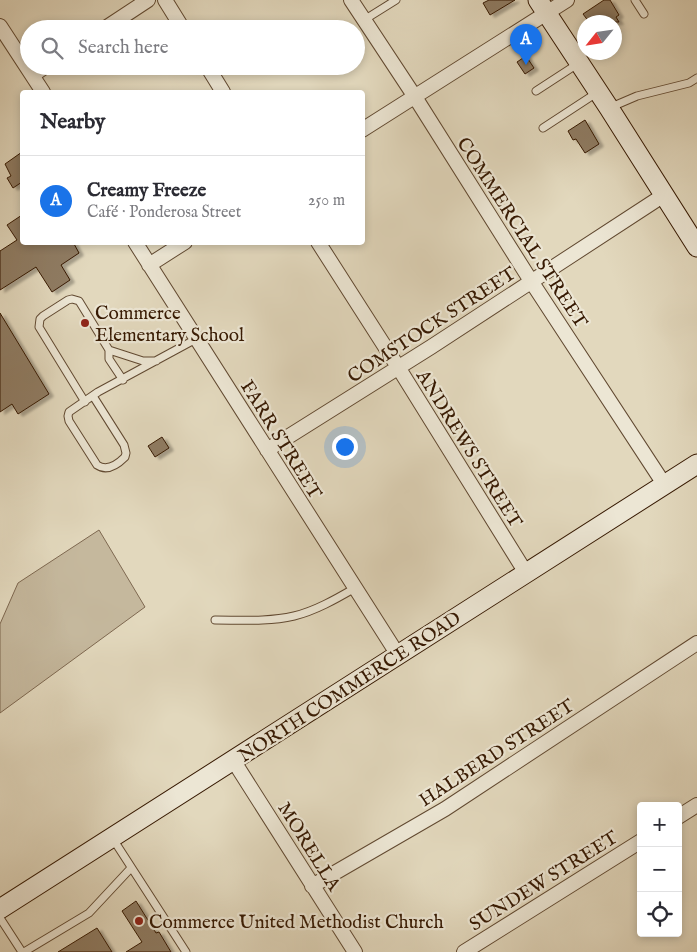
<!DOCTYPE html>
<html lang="en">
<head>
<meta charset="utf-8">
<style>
	:root { --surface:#fff; --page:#f7f7f7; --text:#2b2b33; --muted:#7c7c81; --line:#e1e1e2; --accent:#1a73e8 }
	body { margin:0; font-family:"IM FELL English",serif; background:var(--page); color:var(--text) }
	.controls { position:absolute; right:15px; bottom:15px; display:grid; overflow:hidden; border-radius:5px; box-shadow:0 2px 8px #0003 }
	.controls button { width:45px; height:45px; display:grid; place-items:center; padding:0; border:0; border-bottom:1px solid var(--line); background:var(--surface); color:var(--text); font:25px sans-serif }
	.compass { position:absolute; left:577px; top:15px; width:45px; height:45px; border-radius:50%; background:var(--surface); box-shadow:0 2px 8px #0003; rotate:240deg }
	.you { position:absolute; left:344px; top:446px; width:18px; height:18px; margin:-12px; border:4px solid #fff; border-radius:50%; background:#1a73e8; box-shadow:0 0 0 8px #1a73e833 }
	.badge { display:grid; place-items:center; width:32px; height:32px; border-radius:50%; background:var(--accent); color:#fff; font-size:16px; font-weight:700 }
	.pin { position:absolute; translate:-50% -41px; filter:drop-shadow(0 1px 2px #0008) }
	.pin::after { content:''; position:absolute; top:26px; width:18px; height:15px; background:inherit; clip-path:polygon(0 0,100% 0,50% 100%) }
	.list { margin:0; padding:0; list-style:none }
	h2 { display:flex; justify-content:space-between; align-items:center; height:65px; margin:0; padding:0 20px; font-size:21px }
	h2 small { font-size:16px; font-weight:400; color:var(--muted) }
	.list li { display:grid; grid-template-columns:32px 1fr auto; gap:15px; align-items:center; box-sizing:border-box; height:90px; padding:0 20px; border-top:1px solid var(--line) }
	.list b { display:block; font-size:19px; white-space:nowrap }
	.list p { margin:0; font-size:16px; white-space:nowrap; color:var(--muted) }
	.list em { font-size:16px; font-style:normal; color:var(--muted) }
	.icon { flex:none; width:28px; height:28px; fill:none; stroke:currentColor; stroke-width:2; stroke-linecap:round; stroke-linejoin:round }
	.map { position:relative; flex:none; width:697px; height:952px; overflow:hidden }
	.search { position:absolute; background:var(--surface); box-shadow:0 2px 8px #0003; left:20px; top:20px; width:345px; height:55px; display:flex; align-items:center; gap:12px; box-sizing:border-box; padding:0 18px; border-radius:28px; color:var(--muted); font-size:19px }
	.panel { position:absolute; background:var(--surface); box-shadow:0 2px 8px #0003; left:20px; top:90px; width:345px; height:155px; border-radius:5px }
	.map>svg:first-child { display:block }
	.green { fill:#c5b89d; stroke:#7e6850 }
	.building { fill:#8f7c63; stroke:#361902; filter:url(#shadow) }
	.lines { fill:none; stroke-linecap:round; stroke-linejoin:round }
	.service-casing { stroke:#614931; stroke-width:9 }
	.minor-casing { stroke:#614931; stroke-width:16 }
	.secondary-casing { stroke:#361902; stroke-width:21 }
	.service { stroke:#ece6d4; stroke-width:7 }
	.minor { stroke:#ece6d4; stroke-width:14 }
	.secondary { stroke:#ece6d4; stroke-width:19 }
	.poi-dot { fill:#8f2418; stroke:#ece6d4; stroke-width:2 }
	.labels { text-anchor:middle; stroke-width:4.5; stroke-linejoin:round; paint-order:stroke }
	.street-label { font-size:19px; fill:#361902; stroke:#ece6d4 }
	.poi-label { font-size:19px; fill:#361902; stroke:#ece6d4; text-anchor:start }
</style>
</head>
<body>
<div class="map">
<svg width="697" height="952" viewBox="0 0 697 952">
	<defs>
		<filter id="shadow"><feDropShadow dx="4.5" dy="2.5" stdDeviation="1" flood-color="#0004"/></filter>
	</defs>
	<rect width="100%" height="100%" fill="#e2d8bd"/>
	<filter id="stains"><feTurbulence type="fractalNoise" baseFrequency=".004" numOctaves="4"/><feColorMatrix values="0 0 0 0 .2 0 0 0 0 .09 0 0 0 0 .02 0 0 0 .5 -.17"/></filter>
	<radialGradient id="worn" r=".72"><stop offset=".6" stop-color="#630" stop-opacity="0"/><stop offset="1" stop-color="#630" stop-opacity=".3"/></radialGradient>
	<path class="green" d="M 99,530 L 145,607 L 0,713 L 0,624 L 18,583 Z"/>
	<path class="building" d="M 489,0 L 515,0 L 490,15 L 483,3 Z
		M 604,0 L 610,0 L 619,15 L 616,17 L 619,22 L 589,22 L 583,14 Z
		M 526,56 L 534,68 L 525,74 L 517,62 Z
		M 585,120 L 599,144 L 585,153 L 576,139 L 573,140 L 568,131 Z
		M 22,152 L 22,182 L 13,188 L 7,178 L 11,176 L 5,164 Z
		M 22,215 L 22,242 L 73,242 L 79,253 L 61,265 L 70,280 L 52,292 L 36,267 L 0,290 L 0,251 L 17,240 L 7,225 Z
		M 0,313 L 49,394 L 18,414 L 12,404 L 0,412 Z
		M 162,437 L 169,448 L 155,457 L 148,446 Z
		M 136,901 L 156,933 L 159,932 L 171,952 L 126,952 L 142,942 L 122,911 Z
		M 97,928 L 112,952 L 58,952 Z"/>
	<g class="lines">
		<defs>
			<path id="service" d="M 635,0 L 644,14
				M 364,20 L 396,0
				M 536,91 L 579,63
				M 609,108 L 637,96 L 689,83 L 697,78
				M 543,128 L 598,92
				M 109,350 L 143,361 L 156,361
				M 93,396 L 124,445 L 126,453 L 125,457 C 118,464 107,472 97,465 L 69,421 L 68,416 L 69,412 L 98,392 L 196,339
				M 85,402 L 39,327 L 40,319 L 43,316 L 68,300 L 72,299 L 79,301 L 109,350 L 109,359 L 123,380
				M 215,620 C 241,620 268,622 294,616 C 315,611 336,599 355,588
				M 113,839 L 186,952
				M 0,918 L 22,952
				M 24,952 L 89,913 L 131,868"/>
			<path id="minor" d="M 165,0 L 183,29
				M 351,0 L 415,97 L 531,281 L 664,484
				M 0,26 L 43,92
				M 104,29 L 148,0
				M 207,66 L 223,92
				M 33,75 L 46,66
				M 362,130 L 567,0
				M 135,242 L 398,655
				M 318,242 L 398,367 L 526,573
				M 149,265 L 185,242
				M 267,450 L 431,347 L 664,195
				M 233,760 L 355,952
				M 678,817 L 697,805
				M 312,886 L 445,809 L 697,643
				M 464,952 L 641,841"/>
			<path id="secondary" d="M 538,0 L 609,108 L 697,247
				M 0,909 L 697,464"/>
		</defs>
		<use href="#service" class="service-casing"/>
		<use href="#minor" class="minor-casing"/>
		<use href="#secondary" class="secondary-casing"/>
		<use href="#service" class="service"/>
		<use href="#minor" class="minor"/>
		<use href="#secondary" class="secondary"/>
	</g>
	<g class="poi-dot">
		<circle cx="85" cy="323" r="5"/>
		<circle cx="139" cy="921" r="5"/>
	</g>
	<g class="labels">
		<g class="street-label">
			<text transform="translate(523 232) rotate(57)" y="7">COMMERCIAL STREET</text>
			<text transform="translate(431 324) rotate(-33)" y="7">COMSTOCK STREET</text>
			<text transform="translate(282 439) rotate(58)" y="7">FARR STREET</text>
			<text transform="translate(470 448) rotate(58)" y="7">ANDREWS STREET</text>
			<text transform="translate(349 686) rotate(-33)" y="7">NORTH COMMERCE ROAD</text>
			<text transform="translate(496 752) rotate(-33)" y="7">HALBERD STREET</text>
			<text transform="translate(310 846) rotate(58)" y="7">MORELLA</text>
			<text transform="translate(543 880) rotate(-32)" y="7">SUNDEW STREET</text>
		</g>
		<g class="poi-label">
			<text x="95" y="319">Commerce<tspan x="95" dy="22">Elementary School</tspan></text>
			<text x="149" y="928">Commerce United Methodist Church</text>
		</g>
	</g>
	<rect width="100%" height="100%" filter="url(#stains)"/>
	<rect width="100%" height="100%" fill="url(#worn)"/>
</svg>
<div class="controls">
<button>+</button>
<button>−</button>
<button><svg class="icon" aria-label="locate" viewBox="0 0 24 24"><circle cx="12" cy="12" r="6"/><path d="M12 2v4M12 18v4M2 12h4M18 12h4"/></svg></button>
</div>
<svg class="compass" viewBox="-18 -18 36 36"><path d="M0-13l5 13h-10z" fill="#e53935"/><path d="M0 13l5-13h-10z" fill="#7c7c81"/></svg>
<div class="you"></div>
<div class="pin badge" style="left:526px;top:65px">A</div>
<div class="search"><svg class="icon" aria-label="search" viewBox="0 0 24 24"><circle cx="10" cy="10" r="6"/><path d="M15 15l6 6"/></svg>Search here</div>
<section class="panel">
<h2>Nearby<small></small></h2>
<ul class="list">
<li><span class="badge">A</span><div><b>Creamy Freeze</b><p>Café · Ponderosa Street</p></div><em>250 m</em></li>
</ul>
</section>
</div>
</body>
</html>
